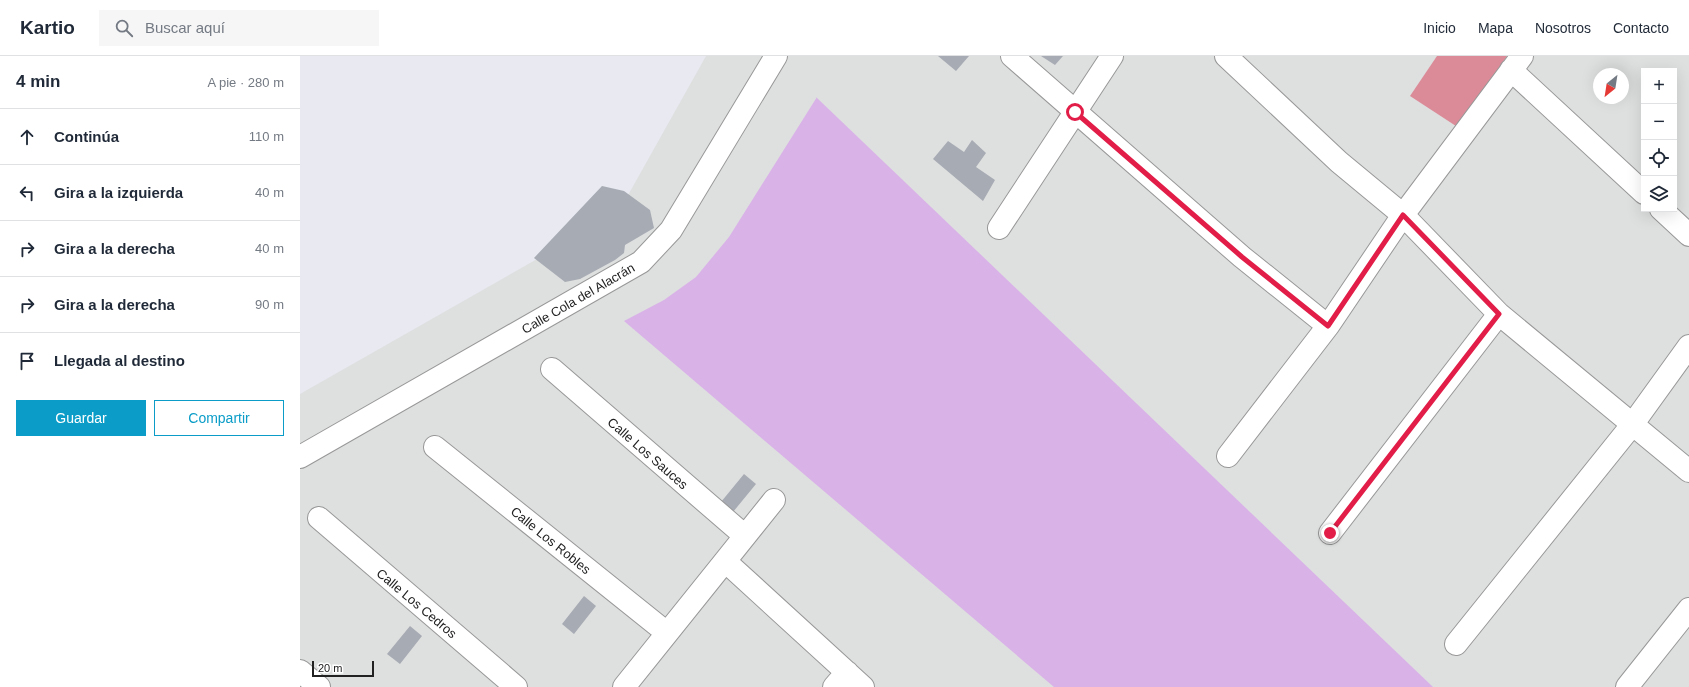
<!DOCTYPE html>
<html lang="es">
<head>
<meta charset="utf-8">
<style>
	:root { --surface:#fff; --page:#f6f6f7; --text:#1f2937; --muted:#747a83; --line:#e0e1e3; --accent:#0b9dc8 }
	body { margin:0; font-family:Helvetica,sans-serif; background:var(--page); color:var(--text) }
	.controls { position:absolute; right:12px; top:12px; display:grid; overflow:hidden; border-radius:0px; box-shadow:0 4px 16px #0002 }
	.controls button { width:36px; height:36px; display:grid; place-items:center; padding:0; border:0; border-bottom:1px solid var(--line); background:var(--surface); color:var(--text); font:20px sans-serif }
	.compass { position:absolute; left:1293px; top:12px; width:36px; height:36px; border-radius:50%; background:var(--surface); box-shadow:0 4px 16px #0002; rotate:210deg }
	.scale { position:absolute; left:12px; bottom:10px; width:62px; box-sizing:border-box; padding-left:4px; border:2px solid #212121; border-top:0; font-size:11px; line-height:14px; white-space:nowrap; color:#212121; -webkit-text-stroke:3px #fff; paint-order:stroke }
	.stop { position:absolute; width:12px; height:12px; margin:-9px; border:3px solid #e11d48; border-radius:50%; background:#fff }
	.stop.end { background:#e11d48; border-color:#fff; box-shadow:0 1px 4px #0008 }
	.list { margin:0; padding:0; list-style:none }
	h2 { display:flex; justify-content:space-between; align-items:center; height:52px; margin:0; padding:0 16px; font-size:17px }
	h2 small { font-size:13px; font-weight:400; color:var(--muted) }
	.list li { display:grid; grid-template-columns:26px 1fr auto; gap:12px; align-items:center; box-sizing:border-box; height:56px; padding:0 16px; border-top:1px solid var(--line) }
	.list b { display:block; font-size:15px; white-space:nowrap }
	.list em { font-size:13px; font-style:normal; color:var(--muted) }
	.actions { display:flex; gap:8px; padding:12px 16px }
	.actions a { flex:1; padding:9px 0; border:1px solid var(--accent); border-radius:0px; text-align:center; font-size:14px; color:var(--accent) }
	.actions .main { background:var(--accent); color:#fff }
	.icon { flex:none; width:22px; height:22px; fill:none; stroke:currentColor; stroke-width:2; stroke-linecap:round; stroke-linejoin:round }
	.map { position:relative; flex:none; width:1389px; height:631px; overflow:hidden }
	header { display:flex; align-items:center; gap:24px; box-sizing:border-box; height:56px; padding:0 20px; background:var(--surface); border-bottom:1px solid var(--line) }
	header strong { font-size:19px }
	nav { display:flex; gap:22px; margin-inline-start:auto; font-size:14px }
	.search { width:280px; height:36px; background:var(--page); display:flex; align-items:center; gap:10px; box-sizing:border-box; padding:0 14px; border-radius:0px; color:var(--muted); font-size:15px }
	main { display:flex }
	aside { flex:1; background:var(--surface) }
	.map>svg:first-child { display:block }
	.residential { fill:#dedfdf; fill-rule:evenodd }
	.grass { fill:#d9b2e8 }
	.pitch { fill:#db8b98 }
	.building { fill:#a7abb3 }
	.lines { fill:none; stroke-linecap:round; stroke-linejoin:round }
	.minor-casing { stroke:#989898; stroke-width:24 }
	.minor { stroke:#fff; stroke-width:22 }
	.route { stroke:#e11d48; stroke-width:5 }
	.labels { text-anchor:middle; stroke-width:3; stroke-linejoin:round; paint-order:stroke }
	.street-label { font-size:13px; fill:#212121; stroke:#fff }
</style>
</head>
<body>
<header>
<strong>Kartio</strong>
<div class="search"><svg class="icon" aria-label="search" viewBox="0 0 24 24"><circle cx="10" cy="10" r="6"/><path d="M15 15l6 6"/></svg>Buscar aquí</div>
<nav><a>Inicio</a><a>Mapa</a><a>Nosotros</a><a>Contacto</a></nav>
</header>
<main>
<aside>
<h2>4 min<small>A pie · 280 m</small></h2>
<ul class="list">
<li><svg class="icon" aria-label="ahead" viewBox="0 0 24 24"><path d="M12 20V5M6 11l6-6 6 6"/></svg><div><b>Continúa</b></div><em>110 m</em></li>
<li><svg class="icon" aria-label="left" viewBox="0 0 24 24"><path d="M17 20v-9H6M10 6l-5 5 5 5"/></svg><div><b>Gira a la izquierda</b></div><em>40 m</em></li>
<li><svg class="icon" aria-label="right" viewBox="0 0 24 24"><path d="M7 20v-9h11M14 6l5 5-5 5"/></svg><div><b>Gira a la derecha</b></div><em>40 m</em></li>
<li><svg class="icon" aria-label="right" viewBox="0 0 24 24"><path d="M7 20v-9h11M14 6l5 5-5 5"/></svg><div><b>Gira a la derecha</b></div><em>90 m</em></li>
<li><svg class="icon" aria-label="arrive" viewBox="0 0 24 24"><path d="M6 21V4h12l-3 4 3 4H6"/></svg><div><b>Llegada al destino</b></div></li>
</ul>
<div class="actions"><a class="main">Guardar</a><a>Compartir</a></div>
</aside>
<div class="map">
<svg width="1389" height="631" viewBox="0 0 1389 631">
	<rect width="100%" height="100%" fill="#e8e9f1"/>
	<path class="residential" d="M 406,0 L 1389,0 L 1389,631 L 0,631 L 0,338 L 318,157 ZM 1344,15 L 1374,15 L 1374,153 L 1344,153 ZM 1299,18 L 1323,18 L 1323,42 L 1299,42 Z"/>
	<path class="grass" d="M 517,41 L 517,42 L 1133,631 L 754,631 L 324,265 L 364,244 L 396,221 L 429,181 Z"/>
	<path class="pitch" d="M 1137,0 L 1207,0 L 1159,72 L 1110,40 Z"/>
	<path class="building" d="M 638,0 L 669,0 L 656,15 Z
		M 741,0 L 763,0 L 755,9 Z
		M 672,84 L 686,97 L 676,111 L 695,124 L 683,145 L 633,103 L 648,85 L 664,96 Z
		M 302,130 L 324,135 L 350,154 L 354,172 L 325,189 L 324,197 L 315,204 L 280,223 L 265,226 L 234,202 Z
		M 444,418 L 456,428 L 433,456 L 421,446 Z
		M 284,540 L 296,550 L 274,578 L 262,568 Z
		M 110,570 L 122,580 L 100,608 L 87,598 Z"/>
	<g class="lines">
		<defs>
			<path id="minor" d="M 712,0 L 942,201 L 1028,270
				M 926,0 L 1039,106 L 1103,159 L 1199,258 L 1389,415
				M 1211,14 L 1344,137
				M 1361,153 L 1389,179
				M 699,172 L 812,0
				M 252,313 L 445,480
				M 135,391 L 367,577
				M 928,400 L 1028,270 L 1103,159 L 1222,0
				M 0,401 L 341,206 L 371,174 L 476,0
				M 19,462 L 216,631
				M 1030,477 L 1199,258
				M 425,505 L 563,631
				M 1156,588 L 1332,369 L 1389,290
				M 0,615 L 19,631
				M 324,631 L 474,444
				M 534,631 L 547,616
				M 1327,631 L 1389,553"/>
		</defs>
		<use href="#minor" class="minor-casing"/>
		<use href="#minor" class="minor"/>
	</g>
	<g class="lines">
		<path class="route" d="M 775,56 L 942,201 L 1028,270 L 1103,159 L 1199,258 L 1030,477"/>
	</g>
	<g class="labels">
		<g class="street-label">
			<text transform="translate(278 242) rotate(-30)" y="5">Calle Cola del Alacrán</text>
			<text transform="translate(348 397) rotate(41)" y="5">Calle Los Sauces</text>
			<text transform="translate(251 484) rotate(39)" y="5">Calle Los Robles</text>
			<text transform="translate(117 547) rotate(40)" y="5">Calle Los Cedros</text>
		</g>
	</g>
</svg>
<div class="controls">
<button>+</button>
<button>−</button>
<button><svg class="icon" aria-label="locate" viewBox="0 0 24 24"><circle cx="12" cy="12" r="6"/><path d="M12 2v4M12 18v4M2 12h4M18 12h4"/></svg></button>
<button><svg class="icon" aria-label="layers" viewBox="0 0 24 24"><path d="M12 4l9 5-9 5-9-5zM3 14l9 5 9-5"/></svg></button>
</div>
<svg class="compass" viewBox="-18 -18 36 36"><path d="M0-13l5 13h-10z" fill="#e53935"/><path d="M0 13l5-13h-10z" fill="#747a83"/></svg>
<div class="scale">20 m</div>
<div class="stop" style="left:775px;top:56px"></div>
<div class="stop end" style="left:1030px;top:477px"></div>
</div>
</main>
</body>
</html>
